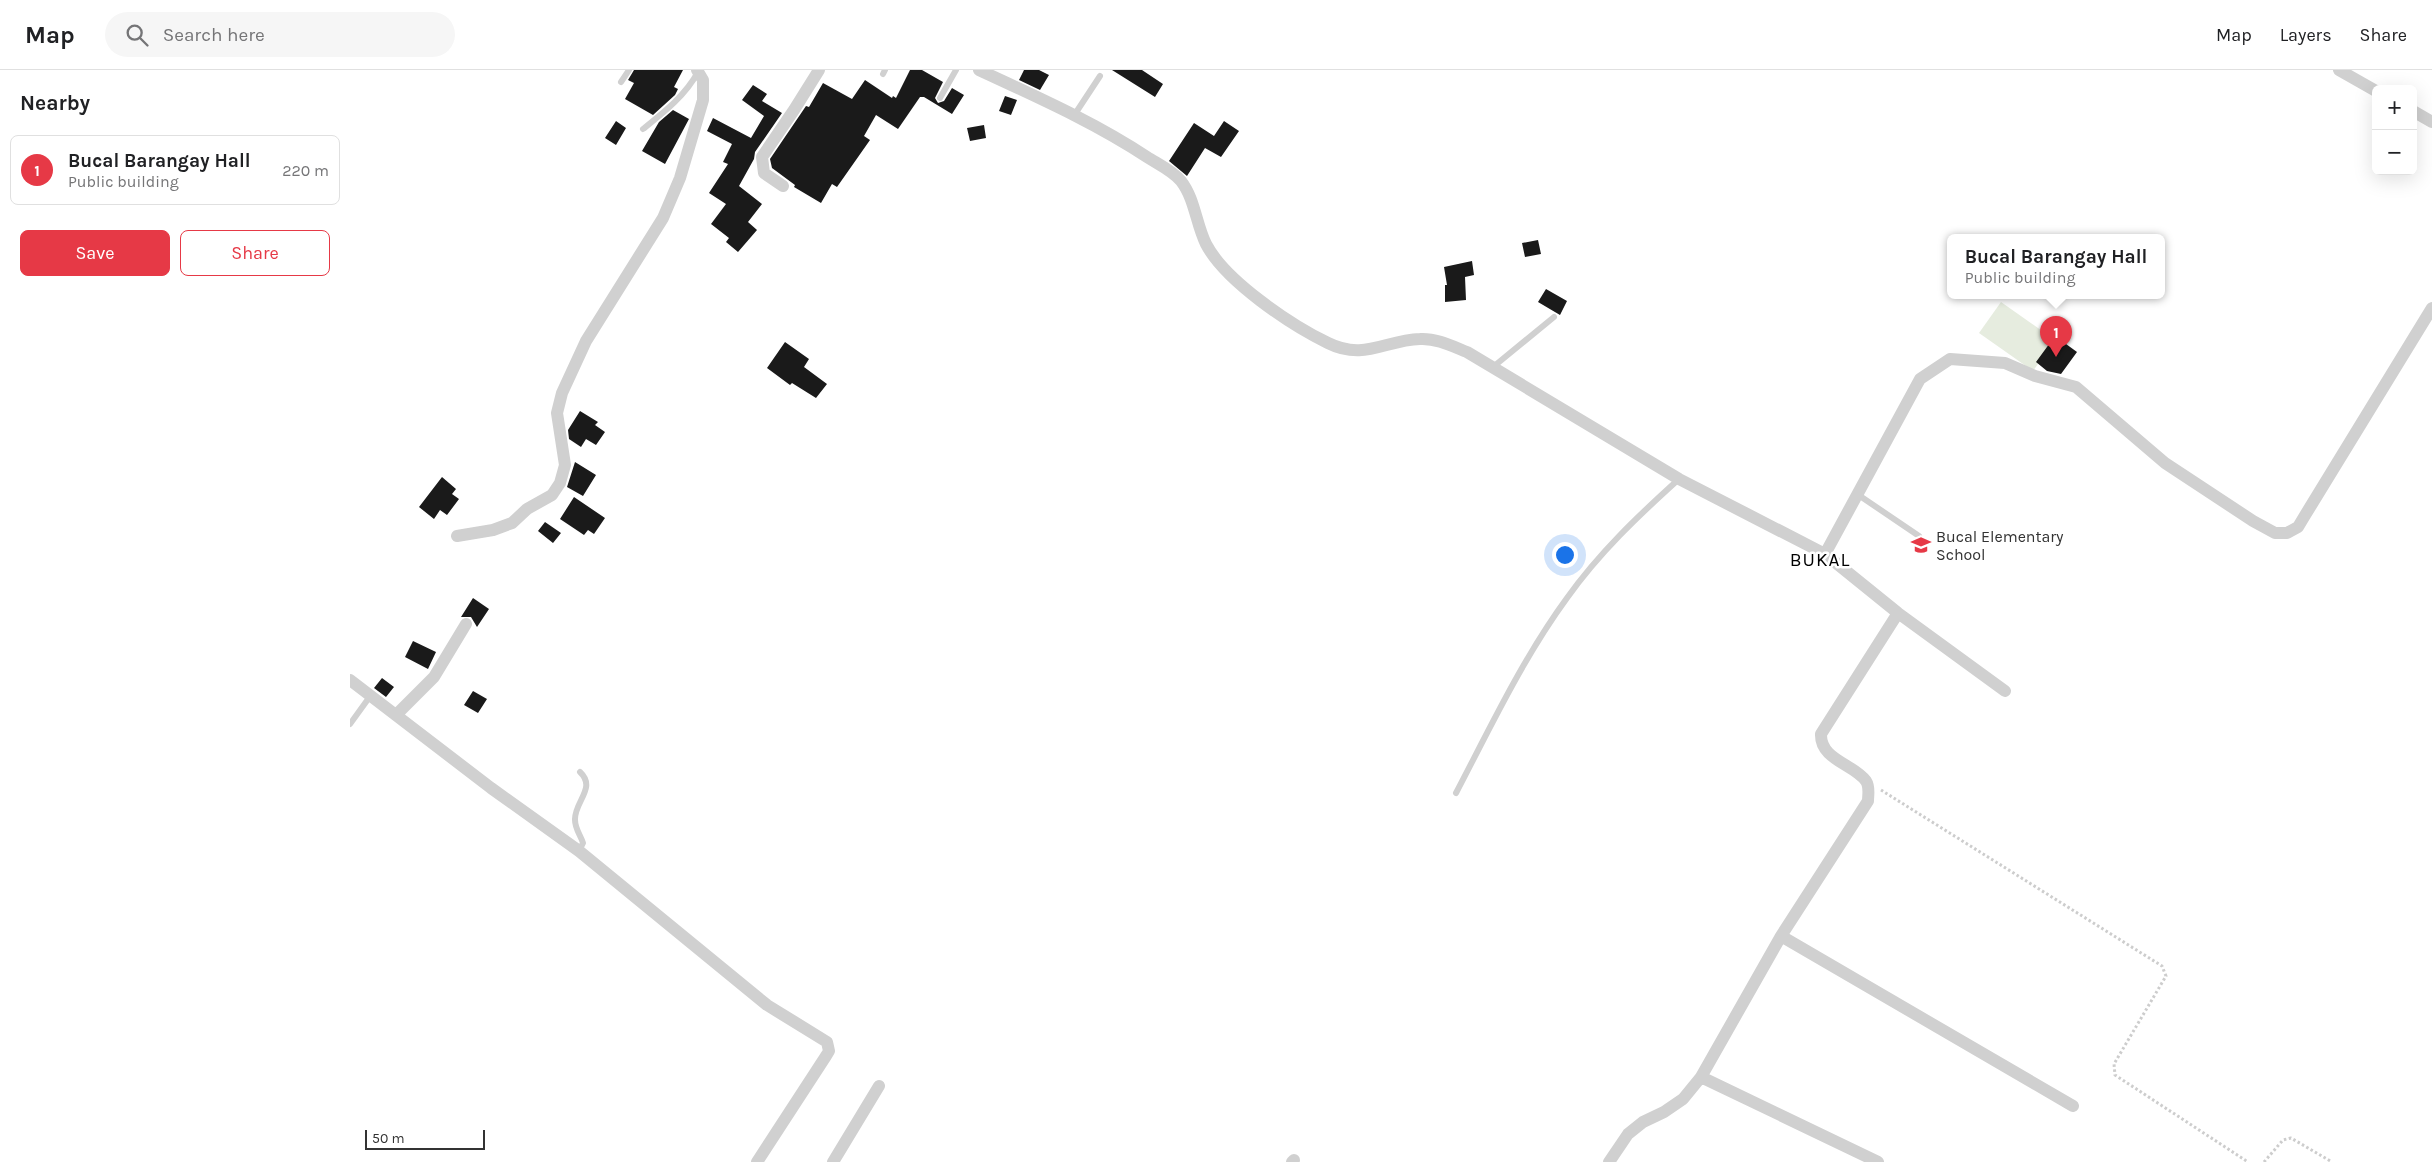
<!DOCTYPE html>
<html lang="en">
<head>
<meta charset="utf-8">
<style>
	:root { --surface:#fff; --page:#f6f6f6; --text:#202124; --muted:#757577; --line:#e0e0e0; --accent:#e63946 }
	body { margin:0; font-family:Karla,sans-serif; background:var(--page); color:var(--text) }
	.controls { position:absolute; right:15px; top:15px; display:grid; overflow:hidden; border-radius:8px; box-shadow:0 5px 20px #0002 }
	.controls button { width:45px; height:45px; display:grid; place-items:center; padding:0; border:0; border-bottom:1px solid var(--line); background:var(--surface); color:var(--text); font:25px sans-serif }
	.scale { position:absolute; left:15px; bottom:12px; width:120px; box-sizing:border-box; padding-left:5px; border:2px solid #333; border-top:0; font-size:14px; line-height:18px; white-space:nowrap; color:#333; -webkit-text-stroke:4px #fff; paint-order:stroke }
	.you { position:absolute; left:1214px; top:484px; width:18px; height:18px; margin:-12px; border:4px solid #fff; border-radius:50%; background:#1a73e8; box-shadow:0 0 0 8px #1a73e833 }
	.badge { display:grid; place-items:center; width:32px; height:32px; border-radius:50%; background:var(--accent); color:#fff; font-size:16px; font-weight:700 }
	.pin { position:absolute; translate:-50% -41px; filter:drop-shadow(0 1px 2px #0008) }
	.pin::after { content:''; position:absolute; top:26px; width:18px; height:15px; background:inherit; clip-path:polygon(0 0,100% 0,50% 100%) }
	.popup { position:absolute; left:1597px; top:164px; width:218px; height:65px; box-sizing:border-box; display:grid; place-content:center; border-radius:8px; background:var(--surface); filter:drop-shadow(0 1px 4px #0005); font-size:16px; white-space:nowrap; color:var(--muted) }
	.popup b { font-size:19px; color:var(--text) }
	.popup::after { content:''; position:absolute; left:50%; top:100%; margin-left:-10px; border:10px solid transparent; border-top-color:var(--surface) }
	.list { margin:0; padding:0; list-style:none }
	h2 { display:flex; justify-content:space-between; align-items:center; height:65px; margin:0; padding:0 20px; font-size:21px }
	h2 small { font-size:16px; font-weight:400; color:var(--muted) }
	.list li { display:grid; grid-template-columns:32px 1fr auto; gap:15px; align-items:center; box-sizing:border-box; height:70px; margin:0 10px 10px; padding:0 10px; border:1px solid var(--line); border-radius:8px }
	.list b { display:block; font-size:19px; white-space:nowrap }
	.list p { margin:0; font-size:16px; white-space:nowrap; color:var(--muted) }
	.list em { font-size:16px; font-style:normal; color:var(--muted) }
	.actions { display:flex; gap:10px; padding:15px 20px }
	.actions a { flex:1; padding:11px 0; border:1px solid var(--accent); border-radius:8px; text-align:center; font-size:18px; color:var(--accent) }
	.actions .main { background:var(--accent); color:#fff }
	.icon { flex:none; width:28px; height:28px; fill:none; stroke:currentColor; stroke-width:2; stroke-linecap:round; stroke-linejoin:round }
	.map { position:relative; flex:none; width:2082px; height:1092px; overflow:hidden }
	header { display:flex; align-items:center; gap:30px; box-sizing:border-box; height:70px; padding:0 25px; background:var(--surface); border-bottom:1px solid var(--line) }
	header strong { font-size:24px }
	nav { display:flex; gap:28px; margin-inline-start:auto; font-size:18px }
	.search { width:350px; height:45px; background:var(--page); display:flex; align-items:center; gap:12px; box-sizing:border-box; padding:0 18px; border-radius:28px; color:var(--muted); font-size:19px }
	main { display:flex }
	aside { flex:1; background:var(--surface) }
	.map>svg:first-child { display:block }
	.green { fill:#e6ecdf }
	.building { fill:#1a1a1a }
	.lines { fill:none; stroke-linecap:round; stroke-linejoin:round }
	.path { stroke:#cdcdcd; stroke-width:3; stroke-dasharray:2.5 2.5; stroke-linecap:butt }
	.lane { stroke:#d0d0d0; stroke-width:6 }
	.street { stroke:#d0d0d0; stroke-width:12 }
	.labels { text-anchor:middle; stroke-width:5; stroke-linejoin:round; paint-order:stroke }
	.poi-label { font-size:16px; fill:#333; stroke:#fff; text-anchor:start }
	.quarter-label { font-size:19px; letter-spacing:1px; fill:#000; stroke:#fff }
</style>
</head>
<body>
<header>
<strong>Map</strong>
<div class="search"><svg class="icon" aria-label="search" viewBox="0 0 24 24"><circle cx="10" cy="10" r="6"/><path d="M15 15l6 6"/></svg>Search here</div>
<nav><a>Map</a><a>Layers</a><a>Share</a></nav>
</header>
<main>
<aside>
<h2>Nearby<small></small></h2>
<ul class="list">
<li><span class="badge">1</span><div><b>Bucal Barangay Hall</b><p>Public building</p></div><em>220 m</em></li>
</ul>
<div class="actions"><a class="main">Save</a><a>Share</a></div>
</aside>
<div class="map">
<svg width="2082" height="1092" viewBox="0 0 2082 1092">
	<rect width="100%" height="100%" fill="#fff"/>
	<path class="green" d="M 1651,232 L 1705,270 L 1683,301 L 1629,263 Z"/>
	<path class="building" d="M 284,0 L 333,0 L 324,17 L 328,19 L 325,25 L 303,45 L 275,29 L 284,13 L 278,10 Z
		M 560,0 L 572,0 L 593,12 L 585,28 L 588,33 L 594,31 L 602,18 L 614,25 L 602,44 L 574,27 L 570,27 L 548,59 L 526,45 L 514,66 L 520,70 L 487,117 L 482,114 L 471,133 L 444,117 L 445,115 L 422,98 L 420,89 L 456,36 L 459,37 L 473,13 L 502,29 L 515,10 L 542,28 L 543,26 L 546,28 Z
		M 674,0 L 689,0 L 699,5 L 690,20 L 669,10 Z
		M 762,0 L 792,0 L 813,14 L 805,27 Z
		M 403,15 L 417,24 L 412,31 L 432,43 L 405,82 L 404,89 L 389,116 L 412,134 L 398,152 L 407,160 L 388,182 L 376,172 L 379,168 L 361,154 L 376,134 L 359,123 L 378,94 L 373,92 L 382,74 L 357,61 L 363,48 L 401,68 L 414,46 L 392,30 Z
		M 655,26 L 667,30 L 661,45 L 649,41 Z
		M 323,40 L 339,49 L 315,94 L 292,81 L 309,52 Z
		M 266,51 L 276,58 L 266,75 L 255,68 Z
		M 874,51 L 889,61 L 871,87 L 855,78 L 837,106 L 819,91 L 844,53 L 864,66 Z
		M 634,55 L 636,68 L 620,71 L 617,58 Z
		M 1188,170 L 1191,184 L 1175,187 L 1172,173 Z
		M 1122,191 L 1124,205 L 1115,207 L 1116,230 L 1095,232 L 1095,215 L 1097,215 L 1094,197 Z
		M 1196,219 L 1217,231 L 1210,245 L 1188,232 Z
		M 1705,266 L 1727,282 L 1711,304 L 1697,301 L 1686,292 Z
		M 435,272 L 459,289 L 454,297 L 477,314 L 466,328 L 442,313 L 440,315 L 417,298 Z
		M 230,341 L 248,352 L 245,355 L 255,362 L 246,375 L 236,369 L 231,377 L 219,369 L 218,360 Z
		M 225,392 L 246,405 L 233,426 L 217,417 Z
		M 92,407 L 106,419 L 102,424 L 109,429 L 97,445 L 90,440 L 84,449 L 69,437 Z
		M 224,427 L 255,448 L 244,464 L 238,460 L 234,465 L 210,449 Z
		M 195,452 L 211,463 L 203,473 L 188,461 Z
		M 123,528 L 139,539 L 127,557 L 121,547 L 111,547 Z
		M 63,571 L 86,582 L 78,599 L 55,587 Z
		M 32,608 L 44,617 L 36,627 L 24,618 Z
		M 123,621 L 137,629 L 128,643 L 114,635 Z"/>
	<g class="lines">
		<path class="path" d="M 1531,720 L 1812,896 L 1816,906 L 1764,994 L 1765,1005 L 1898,1092
			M 1914,1092 L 1933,1070 L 1941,1068 L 1982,1092"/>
		<path class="lane" d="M 533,4 L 535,0
			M 271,12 L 279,0
			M 590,28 L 606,0
			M 725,44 L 750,6
			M 293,59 C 313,43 335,26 348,2
			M 1143,297 L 1204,247
			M 1507,424 L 1569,466
			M 0,654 L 21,625
			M 1106,723 C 1140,658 1173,588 1217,528 C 1249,483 1288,446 1329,409
			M 229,781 L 233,773 C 231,766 225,759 225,750 C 224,732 247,718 230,702"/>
		<path class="street" d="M 629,0 C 687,27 744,52 797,87 C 808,94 823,101 831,111 C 845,129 846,154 856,174 C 875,211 941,255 978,273 C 1014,291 1035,270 1070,269 C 1086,268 1102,276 1117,282 L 1329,409 L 1475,484 L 1548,543 L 1655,621
			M 1989,0 L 2026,21
			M 2063,41 L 2082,52
			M 433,116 L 414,103 L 412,87 L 444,40 L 469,0
			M 107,466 L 143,460 L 162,453 L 177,439 L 202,425 L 210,413 L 215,395 L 207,343 L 212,323 L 236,271 L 313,148 L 330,108 L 353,30 L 353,10 L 347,0
			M 1475,484 L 1570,309 L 1600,289 L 1655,293 L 1685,306 L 1726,317 L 1815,393 L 1903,451 L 1925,463 L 1937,463 L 1948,457 L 1954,447 L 2082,238
			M 0,610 L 141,718 L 229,781 L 417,935 L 477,972 L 479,981 L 476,986 L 407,1092
			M 47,644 L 84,607 L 116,554
			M 1431,866 L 1723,1036
			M 1351,1007 L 1528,1092
			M 483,1092 L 529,1016
			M 942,1092 L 944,1090
			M 1259,1092 L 1278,1064 L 1293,1052 L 1314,1042 L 1333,1029 L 1351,1007 L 1431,866 L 1518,731 C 1518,725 1520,717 1516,711 C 1504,694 1470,690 1471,664 L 1548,543"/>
	</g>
	<defs>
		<symbol id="school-bare" viewBox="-9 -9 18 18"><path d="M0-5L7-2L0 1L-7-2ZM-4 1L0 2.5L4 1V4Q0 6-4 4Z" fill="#e63946" stroke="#fff" stroke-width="2.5" paint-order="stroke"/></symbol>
	</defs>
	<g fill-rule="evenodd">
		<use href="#school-bare" x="1557" y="461" width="28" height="28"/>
	</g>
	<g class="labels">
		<g class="poi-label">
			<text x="1586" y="472">Bucal Elementary<tspan x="1586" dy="18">School</tspan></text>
		</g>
		<g class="quarter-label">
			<text x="1470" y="496">BUKAL</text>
		</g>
	</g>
</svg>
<div class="controls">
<button>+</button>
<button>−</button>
</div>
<div class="scale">50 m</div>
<div class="you"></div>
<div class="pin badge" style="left:1706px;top:287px">1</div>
<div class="popup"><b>Bucal Barangay Hall</b>Public building</div>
</div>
</main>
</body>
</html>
